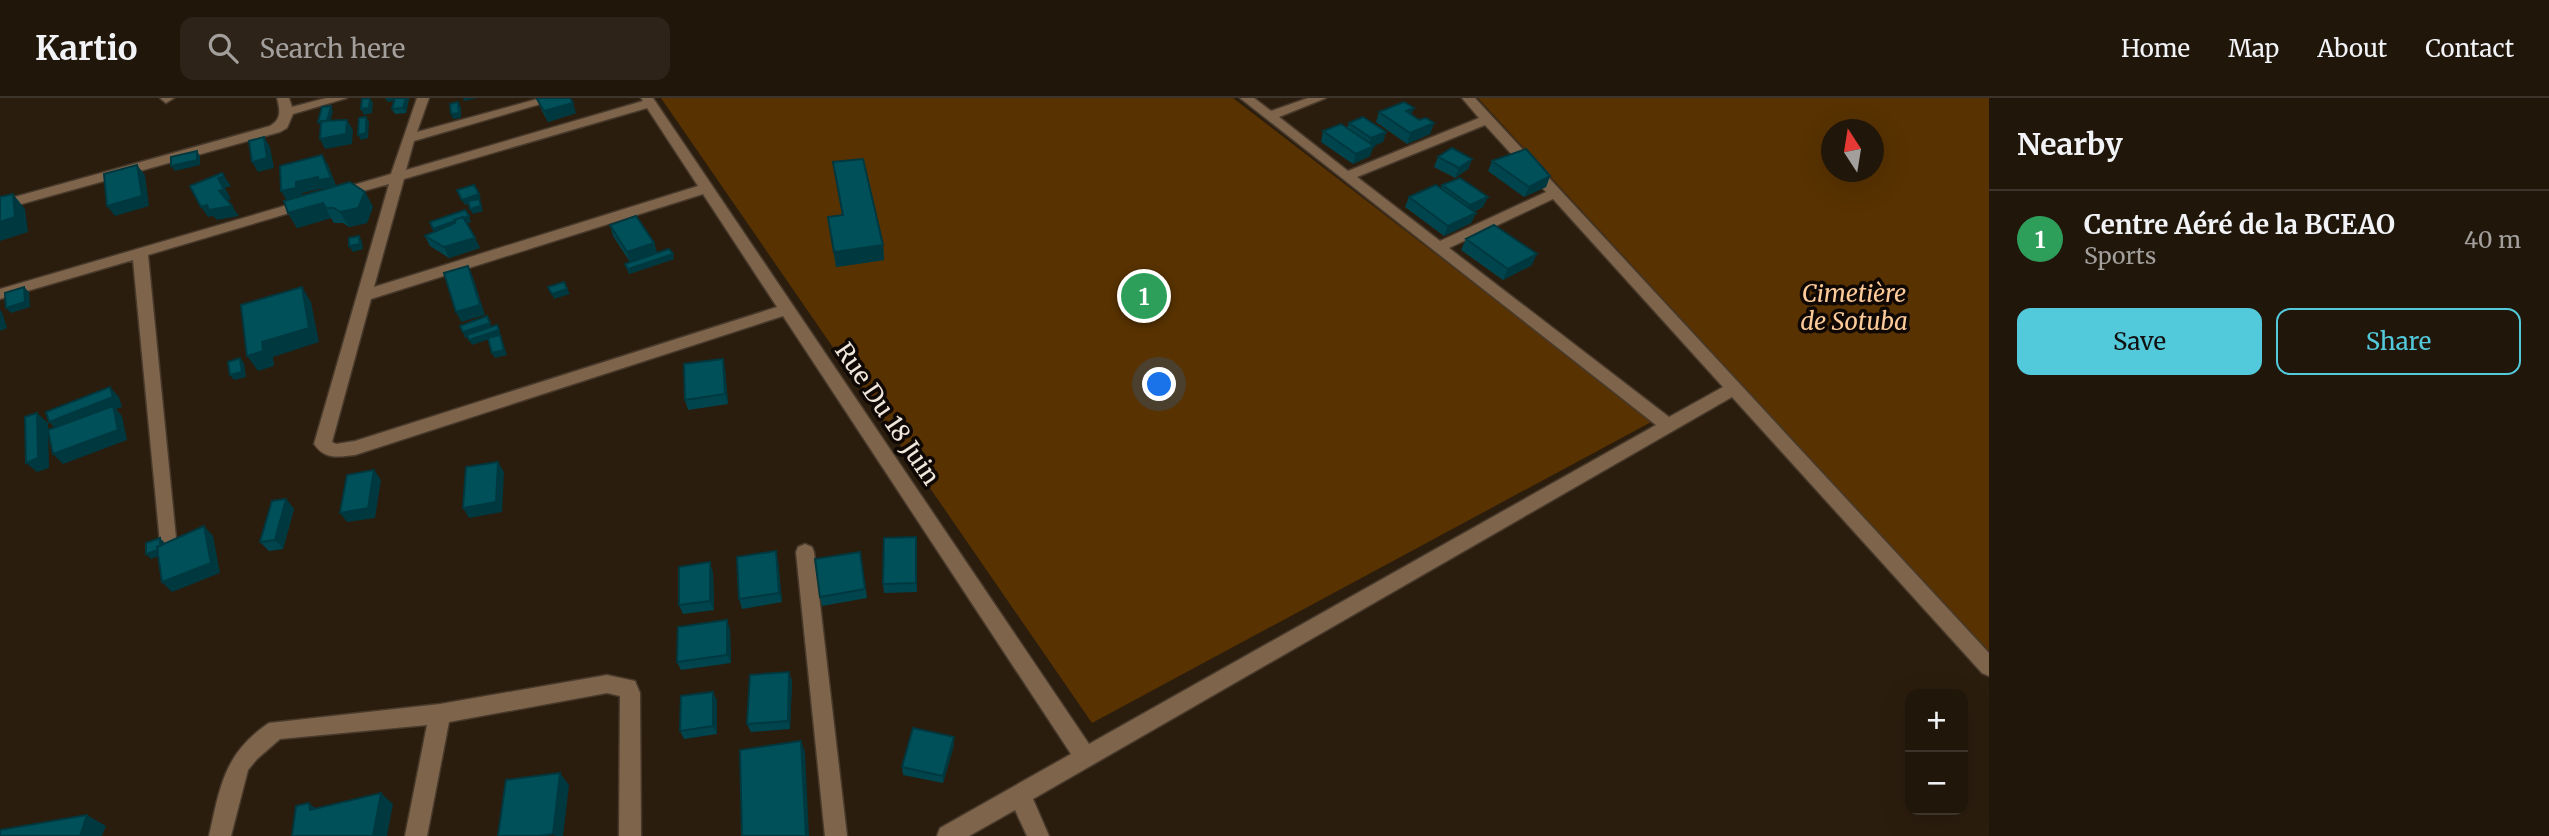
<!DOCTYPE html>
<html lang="en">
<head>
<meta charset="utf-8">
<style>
	:root { --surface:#20160a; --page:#2d2318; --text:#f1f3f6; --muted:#a29f9c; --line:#3d352b; --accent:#53cadc }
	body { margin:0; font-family:Merriweather,serif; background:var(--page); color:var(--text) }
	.controls { position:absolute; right:21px; bottom:21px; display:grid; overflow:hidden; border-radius:14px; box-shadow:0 7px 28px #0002 }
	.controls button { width:63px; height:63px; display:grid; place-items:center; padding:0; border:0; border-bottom:2px solid var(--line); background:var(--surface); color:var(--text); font:35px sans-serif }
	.compass { position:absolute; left:1821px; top:21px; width:63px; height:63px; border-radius:50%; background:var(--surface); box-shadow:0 7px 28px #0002; rotate:348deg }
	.you { position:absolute; left:1160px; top:287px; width:24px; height:24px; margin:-18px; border:5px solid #fff; border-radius:50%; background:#1a73e8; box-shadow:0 0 0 10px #1a73e833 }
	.badge { display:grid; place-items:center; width:46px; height:46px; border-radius:50%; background:var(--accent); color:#fff; font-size:23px; font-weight:700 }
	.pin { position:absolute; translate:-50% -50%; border:4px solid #fff; box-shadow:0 2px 7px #0006 }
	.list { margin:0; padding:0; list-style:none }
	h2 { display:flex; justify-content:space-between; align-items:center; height:91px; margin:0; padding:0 28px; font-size:30px }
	h2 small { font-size:23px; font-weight:400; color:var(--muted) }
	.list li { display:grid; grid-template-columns:46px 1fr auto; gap:21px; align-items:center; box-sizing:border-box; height:98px; padding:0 28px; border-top:2px solid var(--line) }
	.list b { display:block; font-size:26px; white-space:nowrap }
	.list p { margin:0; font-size:23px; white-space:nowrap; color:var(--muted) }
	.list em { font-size:23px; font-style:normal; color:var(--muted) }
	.actions { display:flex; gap:14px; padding:21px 28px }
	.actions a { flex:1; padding:16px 0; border:2px solid var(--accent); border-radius:14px; text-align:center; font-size:24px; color:var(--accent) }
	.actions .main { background:var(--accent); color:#111 }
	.icon { flex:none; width:38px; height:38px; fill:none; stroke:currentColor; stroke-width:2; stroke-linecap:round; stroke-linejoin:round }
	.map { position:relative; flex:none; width:1989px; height:738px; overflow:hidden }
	header { display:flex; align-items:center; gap:42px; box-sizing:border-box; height:98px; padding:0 35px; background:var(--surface); border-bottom:2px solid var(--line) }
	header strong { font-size:33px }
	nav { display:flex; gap:38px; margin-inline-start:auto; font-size:24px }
	.search { width:490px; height:63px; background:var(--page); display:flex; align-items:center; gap:18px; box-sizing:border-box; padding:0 24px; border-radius:14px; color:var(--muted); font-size:26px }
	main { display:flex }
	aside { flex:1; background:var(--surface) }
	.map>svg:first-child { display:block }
	.green { fill:#583200; fill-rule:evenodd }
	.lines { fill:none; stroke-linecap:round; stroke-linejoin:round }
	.minor-casing { stroke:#47392b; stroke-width:3 }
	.minor { fill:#7e644a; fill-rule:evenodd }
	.wall { fill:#00454d; fill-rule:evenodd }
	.shaded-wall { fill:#00383f }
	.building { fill:#00505a; stroke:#00383f; stroke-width:2 }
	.labels { text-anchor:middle; stroke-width:7; stroke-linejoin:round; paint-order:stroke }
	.park-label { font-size:24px; font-style:italic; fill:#fdca99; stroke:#0f0804 }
	.street-label { font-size:24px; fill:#f0e6dc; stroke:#0f0804 }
</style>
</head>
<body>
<header>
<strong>Kartio</strong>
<div class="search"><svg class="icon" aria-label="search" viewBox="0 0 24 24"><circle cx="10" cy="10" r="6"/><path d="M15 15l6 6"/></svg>Search here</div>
<nav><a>Home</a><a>Map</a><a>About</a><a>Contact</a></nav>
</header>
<main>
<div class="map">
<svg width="1989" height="738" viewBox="0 0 1989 738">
	<rect width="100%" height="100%" fill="#2b1d0e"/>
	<path class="green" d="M 661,0 L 1233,0 L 1653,323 L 1092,625 Z
		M 1478,0 L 1989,0 L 1989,555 ZM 1832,32 L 1874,32 L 1874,74 L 1832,74 Z"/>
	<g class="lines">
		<defs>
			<path id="minor" d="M 160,0 L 174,0 L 166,5 Z
				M 277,0 L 289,0 L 292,9 L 326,0 L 347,0 L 293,16 L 287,30 L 280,34 L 0,112 L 0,103 L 270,28 C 282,21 280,12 277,0 Z
				M 417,0 L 429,0 L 417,34 L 541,0 L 561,0 L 414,43 L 406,72 L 643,3 L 641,0 L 653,0 L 1089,646 L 1656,327 L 1240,0 L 1254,0 L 1271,13 L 1308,0 L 1326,0 L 1279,19 L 1348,73 L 1479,20 L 1462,0 L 1475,0 L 1989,555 L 1989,578 L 1982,575 L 1732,299 L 1033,701 L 1049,738 L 1027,738 L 1015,712 L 969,738 L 937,738 L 940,730 L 1071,656 L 783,218 L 355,357 C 338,359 325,362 314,346 L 389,86 L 338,100 L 331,96 L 333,93 L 391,76 ZM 647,10 L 698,88 L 374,189 L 404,81 ZM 1485,27 L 1546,94 L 1440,143 L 1357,79 ZM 703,96 L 777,209 L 355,343 L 336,346 L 332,344 L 371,201 ZM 1553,101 L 1723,289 L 1669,319 L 1449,150 Z
				M 308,101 L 313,102 L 313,108 L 148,157 L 176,440 L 174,445 L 167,448 L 160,445 L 133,162 L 0,201 L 0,191 Z
				M 805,446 L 812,449 L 814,454 L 847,738 L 825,738 L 796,454 L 798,449 Z
				M 607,577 L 635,583 L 640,595 L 641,738 L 619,738 L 620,598 L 607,595 L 449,624 L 427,738 L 405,738 L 427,627 L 280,641 L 257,661 L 248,672 L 231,738 L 209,738 C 220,689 224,655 269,625 L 440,606 Z"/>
		</defs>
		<use href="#minor" class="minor-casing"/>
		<use href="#minor" class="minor"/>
	</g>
	<path class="wall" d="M 385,0 L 409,0 L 406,15 L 395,16 L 392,11 L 395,2 L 388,4 Z
		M 537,1 L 576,15 L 548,24 L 541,11 Z
		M 1379,14 L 1411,17 L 1419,22 L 1434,25 L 1430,36 L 1407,46 L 1376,24 Z
		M 1349,25 L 1386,34 L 1383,44 L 1373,48 L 1370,58 L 1353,66 L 1321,44 L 1323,33 L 1347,30 Z
		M 1438,59 L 1472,61 L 1468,71 L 1455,80 L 1434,69 Z
		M 1492,63 L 1550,78 L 1546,89 L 1524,99 L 1488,73 Z
		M 833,64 L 883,147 L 884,162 L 836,169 L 828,119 L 842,117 Z
		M 328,67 L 336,88 L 365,94 L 373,109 L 367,125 L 349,129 L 343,125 L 334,125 L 331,120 L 297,130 L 288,115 L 287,102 ZM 323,90 L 324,91 L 302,98 L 302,95 Z
		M 1442,87 L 1483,109 L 1474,114 L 1476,115 L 1471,125 L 1444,138 L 1405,109 L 1409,99 L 1441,90 Z
		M 430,124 L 471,124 L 467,125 L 480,150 L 449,160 L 430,148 L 425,138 L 435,134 Z
		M 610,127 L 654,145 L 657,155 L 674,161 L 629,176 L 625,166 L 630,164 L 613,138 Z
		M 1466,141 L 1532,167 L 1503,182 L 1461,152 Z
		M 725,271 L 728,306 L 688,312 L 685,302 Z
		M 286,401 L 294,411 L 283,451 L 269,453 L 260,444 Z
		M 917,449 L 917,494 L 884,495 L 883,486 Z
		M 860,454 L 867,500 L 822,508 L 820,499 Z
		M 778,463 L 782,504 L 742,511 L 739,501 Z
		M 713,474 L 714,512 L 683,516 L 679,507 Z
		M 730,531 L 731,565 L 681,572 L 677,564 Z
		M 789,574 L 792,583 L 790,631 L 751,634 L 747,626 Z
		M 713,594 L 717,603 L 717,636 L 684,641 L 680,633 Z
		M 954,647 L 943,685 L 903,677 L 902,669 Z"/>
	<path class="shaded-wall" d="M 370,0 L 373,5 L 372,15 L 364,17 L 361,11 Z
		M 386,0 L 401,0 L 388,4 Z
		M 406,0 L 409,1 L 406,15 L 403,10 Z
		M 463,0 L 478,0 L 464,3 Z
		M 458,4 L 461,9 L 461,20 L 453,21 L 451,16 Z
		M 573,5 L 576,15 L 548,24 L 544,13 Z
		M 331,8 L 333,13 L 329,28 L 321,29 L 318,24 Z
		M 1414,10 L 1410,20 L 1406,13 Z
		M 366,19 L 369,24 L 368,40 L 361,42 L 358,37 Z
		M 347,22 L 353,32 L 352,46 L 325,51 L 320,41 Z
		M 1434,25 L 1430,36 L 1407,46 L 1410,35 Z
		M 1386,34 L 1383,44 L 1368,50 L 1371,40 Z
		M 264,39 L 270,49 L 274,70 L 258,74 L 252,64 Z
		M 1374,48 L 1370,58 L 1353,66 L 1356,56 Z
		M 197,53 L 200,58 L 200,67 L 175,73 L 171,68 Z
		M 322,57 L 328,67 L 337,90 L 324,92 L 323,90 L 302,95 L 302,100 L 287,103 L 281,93 Z
		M 1472,61 L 1468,71 L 1455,80 L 1459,70 Z
		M 137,67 L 145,77 L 149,108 L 115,118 L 107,108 Z
		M 224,78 L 231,88 L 225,90 L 231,101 L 226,103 L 219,93 L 218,80 Z
		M 1550,78 L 1546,89 L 1524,99 L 1529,89 Z
		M 365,94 L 373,109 L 367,125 L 349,129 L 340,114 Z
		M 13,96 L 25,111 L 28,134 L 0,143 L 0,124 Z
		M 479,96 L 481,101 L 479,102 L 483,113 L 473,116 L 470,111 L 479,102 L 465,107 L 462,102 Z
		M 1488,99 L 1483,109 L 1465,117 L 1470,107 Z
		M 323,105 L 331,120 L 297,130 L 288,115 Z
		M 207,107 L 232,108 L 239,118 L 217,122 L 213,118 L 208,119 L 201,109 Z
		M 1476,115 L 1471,125 L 1444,138 L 1448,128 Z
		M 469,118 L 471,124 L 436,136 L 433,131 Z
		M 359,138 L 362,143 L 363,151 L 353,154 L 349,148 Z
		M 475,140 L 480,150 L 449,160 L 444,149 Z
		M 654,145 L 657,155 L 630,165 L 627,154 Z
		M 883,147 L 884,162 L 836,169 L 834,154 Z
		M 673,156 L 674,161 L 629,176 L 628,171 Z
		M 1537,156 L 1532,167 L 1503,182 L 1508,171 Z
		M 468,168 L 473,179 L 485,217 L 461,224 L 456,214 Z
		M 24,189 L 29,194 L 30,209 L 11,215 L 6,210 Z
		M 302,189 L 311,204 L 319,244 L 273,259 L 274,268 L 258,273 L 247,258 L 262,244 Z
		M 567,191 L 570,196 L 554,201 L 552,196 Z
		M 0,212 L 2,214 L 7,230 L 0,233 Z
		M 490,225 L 492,230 L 465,240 L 463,234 Z
		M 499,232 L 507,257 L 495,260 L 492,255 L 501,237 L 472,247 L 469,242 Z
		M 240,260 L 244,265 L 246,279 L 234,282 L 230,277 Z
		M 723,261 L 725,271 L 728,306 L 725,296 Z
		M 110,289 L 119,299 L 122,309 L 116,311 L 122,318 L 127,342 L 63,366 L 53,356 L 59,334 L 49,324 Z
		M 37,315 L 48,325 L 49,370 L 37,374 L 26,365 Z
		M 498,364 L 504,374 L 502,414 L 469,420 L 463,410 Z
		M 374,372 L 381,382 L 375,420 L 347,424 L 340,415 Z
		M 286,401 L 294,411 L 283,451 L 275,442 Z
		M 204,428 L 213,438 L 220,475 L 172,494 L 162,484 Z
		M 916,439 L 917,449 L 917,494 L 916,485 Z
		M 160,440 L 165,445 L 165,456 L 151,461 L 146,456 Z
		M 776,453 L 778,463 L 782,504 L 779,495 Z
		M 710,464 L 713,474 L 714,512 L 710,503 Z
		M 727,522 L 730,531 L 731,565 L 727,557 Z
		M 789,574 L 792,583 L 790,631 L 788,623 Z
		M 713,594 L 717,603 L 717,636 L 713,628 Z
		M 954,639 L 954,647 L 943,685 L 943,678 Z
		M 801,643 L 805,654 L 809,738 L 806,738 Z
		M 560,675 L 569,687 L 563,738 L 555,738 L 553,736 Z
		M 381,695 L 393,706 L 387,738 L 373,738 Z
		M 309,705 L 323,716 L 310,712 Z
		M 87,717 L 106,728 L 102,738 L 80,738 Z"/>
	<path class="building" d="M 370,0 L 369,10 L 361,11 L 362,1 Z
		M 395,0 L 406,0 L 403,10 L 392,11 Z
		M 541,0 L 570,0 L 573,5 L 544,13 L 537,1 Z
		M 458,4 L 459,15 L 451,16 L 450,6 Z
		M 1404,4 L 1414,10 L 1406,13 L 1419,22 L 1426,20 L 1434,25 L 1410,35 L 1379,14 Z
		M 331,8 L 327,23 L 318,24 L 322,9 Z
		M 366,19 L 366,35 L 358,37 L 359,20 Z
		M 1363,19 L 1386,34 L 1371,40 L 1349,25 Z
		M 347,22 L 346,36 L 320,41 L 321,23 Z
		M 1341,26 L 1374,48 L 1356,56 L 1323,33 Z
		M 264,39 L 267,60 L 252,64 L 249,43 Z
		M 1452,50 L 1472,61 L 1459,70 L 1438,59 Z
		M 1526,51 L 1550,78 L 1529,89 L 1492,63 Z
		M 197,53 L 197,62 L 171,68 L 171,59 Z
		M 322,57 L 331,80 L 319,82 L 318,79 L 296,84 L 296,90 L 281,93 L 280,68 Z
		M 863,61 L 883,147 L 834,154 L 828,119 L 843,117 L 833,64 Z
		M 137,67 L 142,98 L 107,108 L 104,76 Z
		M 222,75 L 224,78 L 218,80 L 224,91 L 219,93 L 232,108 L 209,112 L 207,107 L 201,109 L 190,88 Z
		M 1460,80 L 1488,99 L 1470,107 L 1442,87 Z
		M 350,84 L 365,94 L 358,110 L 340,114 L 334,110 L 326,110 L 323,105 L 288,115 L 284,103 Z
		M 474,87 L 479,96 L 462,102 L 457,92 Z
		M 1436,87 L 1476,115 L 1448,128 L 1409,99 Z
		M 13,96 L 15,119 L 0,124 L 0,99 Z
		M 479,101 L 481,108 L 470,111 L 468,103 Z
		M 465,112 L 469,118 L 464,120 L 463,119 L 454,122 L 455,123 L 433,131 L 430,124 Z
		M 636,118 L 654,145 L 627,154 L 610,127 Z
		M 463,119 L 475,140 L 444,149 L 425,138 L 455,125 L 454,122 Z
		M 1494,127 L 1537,156 L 1508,171 L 1466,141 Z
		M 359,138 L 360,146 L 349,148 L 349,140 Z
		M 669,151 L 673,156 L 628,171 L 625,166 Z
		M 468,168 L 480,207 L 456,214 L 444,175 Z
		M 564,184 L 567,191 L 552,196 L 548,189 Z
		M 24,189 L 25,204 L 6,210 L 5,195 Z
		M 302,189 L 309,230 L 262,244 L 263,253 L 247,258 L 241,207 Z
		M 487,218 L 490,225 L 463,234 L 460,228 Z
		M 497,227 L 499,232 L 469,242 L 467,237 Z
		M 500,237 L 504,252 L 492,255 L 488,240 Z
		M 240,260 L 242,274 L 230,277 L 228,264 Z
		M 723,261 L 725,296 L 685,302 L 684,266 Z
		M 110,289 L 113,299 L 49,324 L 46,314 Z
		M 113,308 L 118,332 L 53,356 L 48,332 Z
		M 37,315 L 38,360 L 26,365 L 25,319 Z
		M 498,364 L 496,404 L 463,410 L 466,369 Z
		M 374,372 L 368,410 L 340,415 L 347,377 Z
		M 286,401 L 275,442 L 260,444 L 272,403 Z
		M 204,428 L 211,465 L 162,484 L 157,449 Z
		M 916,439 L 916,485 L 883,486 L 884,440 Z
		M 160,440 L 160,448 L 157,449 L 158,452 L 146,456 L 146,445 Z
		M 776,453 L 779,495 L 739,501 L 737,459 Z
		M 860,454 L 865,491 L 820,499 L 815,461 Z
		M 710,464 L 710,503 L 679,507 L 679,469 Z
		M 727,522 L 727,557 L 677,564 L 678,529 Z
		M 789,574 L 788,623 L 747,626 L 750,577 Z
		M 713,594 L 713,628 L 680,633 L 681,598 Z
		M 913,630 L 954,639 L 943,678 L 902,669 Z
		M 801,643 L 806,738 L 742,738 L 740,652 Z
		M 560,675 L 553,736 L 539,738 L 498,738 L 506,682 Z
		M 381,695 L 373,738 L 292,738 L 296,708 L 309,705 L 310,712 Z
		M 87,717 L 80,738 L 0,738 L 0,732 Z"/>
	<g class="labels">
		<g class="park-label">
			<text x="1854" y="204">Cimetière<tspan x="1854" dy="28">de Sotuba</tspan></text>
		</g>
		<g class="street-label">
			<text transform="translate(887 316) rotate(56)" y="8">Rue Du 18 Juin</text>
		</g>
	</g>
</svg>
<div class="controls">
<button>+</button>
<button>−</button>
</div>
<svg class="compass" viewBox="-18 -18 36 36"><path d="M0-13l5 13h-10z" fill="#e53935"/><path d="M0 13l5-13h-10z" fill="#a29f9c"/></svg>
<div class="you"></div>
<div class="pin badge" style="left:1144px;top:198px;background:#2e9e5b">1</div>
</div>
<aside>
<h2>Nearby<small></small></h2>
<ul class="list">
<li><span class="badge" style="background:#2e9e5b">1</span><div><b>Centre Aéré de la BCEAO</b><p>Sports</p></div><em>40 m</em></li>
</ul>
<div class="actions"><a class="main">Save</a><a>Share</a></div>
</aside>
</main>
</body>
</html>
